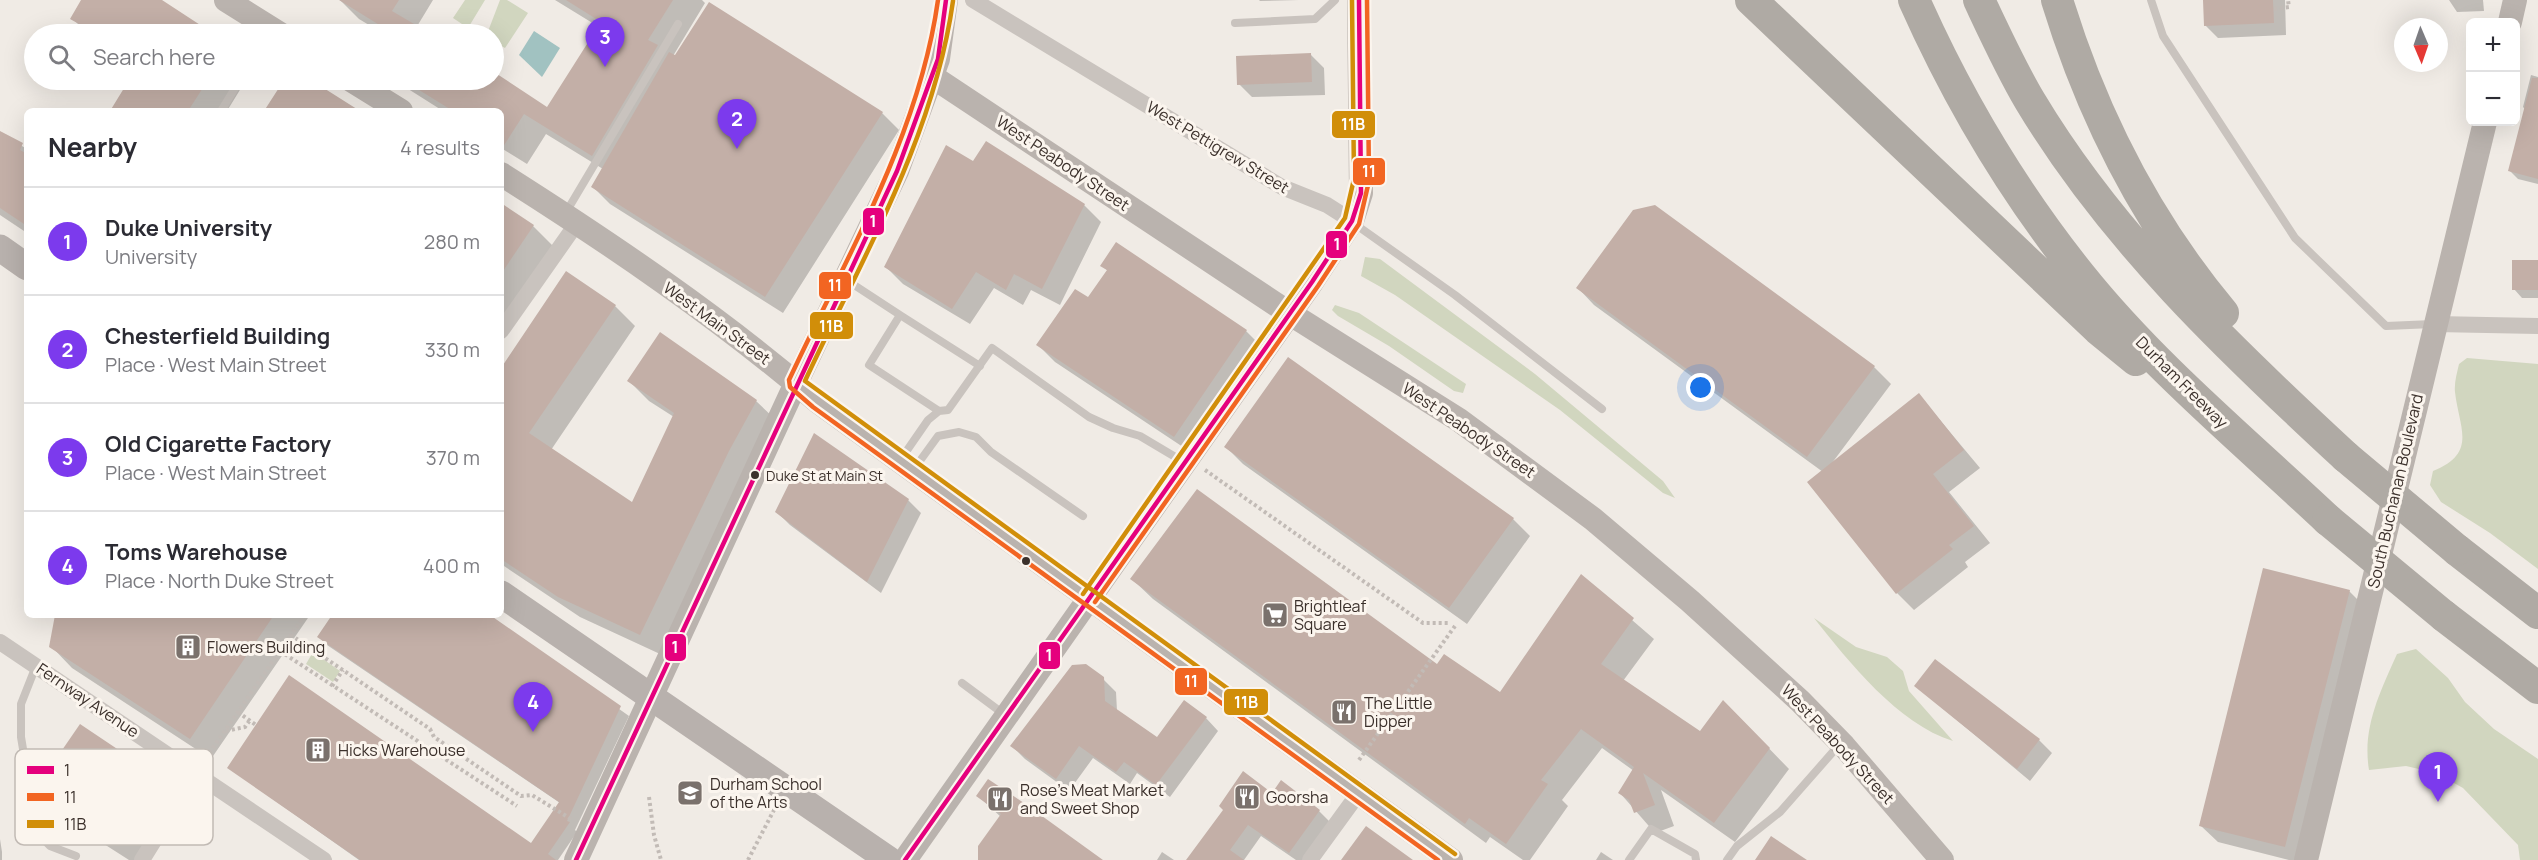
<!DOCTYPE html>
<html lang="en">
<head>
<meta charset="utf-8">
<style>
	:root { --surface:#fff; --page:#f2f2f3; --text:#2b2b33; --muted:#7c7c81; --line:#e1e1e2; --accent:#7c3aed }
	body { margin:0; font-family:Manrope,sans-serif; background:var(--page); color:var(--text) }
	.controls { position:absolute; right:18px; top:18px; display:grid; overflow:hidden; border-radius:9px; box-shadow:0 6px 24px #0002 }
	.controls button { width:54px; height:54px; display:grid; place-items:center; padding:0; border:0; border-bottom:2px solid var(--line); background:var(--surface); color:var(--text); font:30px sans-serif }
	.compass { position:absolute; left:2394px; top:18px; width:54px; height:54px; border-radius:50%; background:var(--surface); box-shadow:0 6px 24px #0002; rotate:178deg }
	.you { position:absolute; left:1701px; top:388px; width:21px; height:21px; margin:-15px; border:4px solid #fff; border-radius:50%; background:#1a73e8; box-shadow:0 0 0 9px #1a73e833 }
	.badge { display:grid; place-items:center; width:39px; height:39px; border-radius:50%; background:var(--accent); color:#fff; font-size:20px; font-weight:700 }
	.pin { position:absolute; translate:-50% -50px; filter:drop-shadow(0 2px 3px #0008) }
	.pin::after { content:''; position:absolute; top:32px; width:21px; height:18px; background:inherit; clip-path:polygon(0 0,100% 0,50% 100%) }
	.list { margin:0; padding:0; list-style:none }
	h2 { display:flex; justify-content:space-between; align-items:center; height:78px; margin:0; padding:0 24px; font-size:26px }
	h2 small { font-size:20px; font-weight:400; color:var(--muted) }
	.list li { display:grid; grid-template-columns:39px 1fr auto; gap:18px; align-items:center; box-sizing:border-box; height:108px; padding:0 24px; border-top:2px solid var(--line) }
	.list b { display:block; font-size:22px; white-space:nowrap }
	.list p { margin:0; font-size:20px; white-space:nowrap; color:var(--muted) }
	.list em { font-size:20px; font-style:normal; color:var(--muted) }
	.icon { flex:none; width:33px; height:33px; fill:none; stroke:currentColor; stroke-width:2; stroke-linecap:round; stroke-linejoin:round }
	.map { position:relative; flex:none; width:2538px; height:860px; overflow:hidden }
	.search { position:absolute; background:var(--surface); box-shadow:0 6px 24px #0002; left:24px; top:24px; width:480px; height:66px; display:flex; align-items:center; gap:15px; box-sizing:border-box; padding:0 21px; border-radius:33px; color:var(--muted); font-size:22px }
	.panel { position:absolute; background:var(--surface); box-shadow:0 6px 24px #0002; left:24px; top:108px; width:480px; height:510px; border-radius:9px }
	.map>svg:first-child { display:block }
	.green { fill:#d1d6bf }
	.water { fill:#a1c2c1 }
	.shadow { fill:#0003 }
	.building { fill:#c3afa7 }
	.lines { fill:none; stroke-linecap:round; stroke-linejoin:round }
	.path { stroke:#c2bbb6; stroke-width:4; stroke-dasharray:3 3; stroke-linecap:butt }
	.lane { stroke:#c9c3be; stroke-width:8 }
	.street { stroke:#c9c3be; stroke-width:16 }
	.secondary { stroke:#bab3ae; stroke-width:24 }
	.primary { stroke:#b8b1ad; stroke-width:27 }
	.highway { stroke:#afaaa4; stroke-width:32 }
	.highway-bridge { stroke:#afaaa4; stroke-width:32 }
	.bus-1-casing { stroke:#fbf5ee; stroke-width:9 }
	.bus-2-casing { stroke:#fbf5ee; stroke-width:9 }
	.bus-3-casing { stroke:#fbf5ee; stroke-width:9 }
	.bus-1 { stroke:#e5007d; stroke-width:4.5 }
	.bus-2 { stroke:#f26522; stroke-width:4.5 }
	.bus-3 { stroke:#d18e09; stroke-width:4.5 }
	.bus-dot { fill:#3b302b; stroke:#fbf5ee; stroke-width:2 }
	.labels { text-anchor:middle; stroke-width:6; stroke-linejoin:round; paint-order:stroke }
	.bus-label { font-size:14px; fill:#3b302b; stroke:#fbf5ee; text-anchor:start }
	.street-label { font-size:16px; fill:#3b302b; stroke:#fbf5ee }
	.poi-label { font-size:16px; fill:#3b302b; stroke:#fbf5ee; text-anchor:start }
	.key { fill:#fbf5ee; stroke:#c1bab4; stroke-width:1.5 }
	.key-label { font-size:16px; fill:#3b302b }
	.line-badge { stroke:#fbf5ee; stroke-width:2 }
	.badge-label { font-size:16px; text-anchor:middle; font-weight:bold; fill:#fff }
</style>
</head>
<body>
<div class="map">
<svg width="2538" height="860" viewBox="0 0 2538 860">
	<rect width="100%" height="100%" fill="#f0ebe5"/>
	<path class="green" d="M 465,0 L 485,0 L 468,28 L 453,18 Z
		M 500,0 L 507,0 L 528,13 L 505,48 L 494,42 L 494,34 L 487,34 Z
		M 1365,257 L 1380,259 L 1535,374 L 1663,481 L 1675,498 L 1663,493 L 1560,410 L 1395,295 L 1361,276 Z
		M 1335,305 L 1359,313 L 1466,384 L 1463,393 L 1454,391 L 1389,346 L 1338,316 L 1332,310 Z
		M 2467,358 L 2538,364 L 2538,569 L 2490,533 L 2441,502 L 2430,485 L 2433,471 C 2478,453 2459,428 2455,392 C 2454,383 2457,373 2459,364 Z
		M 1814,618 L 1856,647 L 1887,657 L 1903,671 L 1909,691 L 1953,741 C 1898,724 1849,662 1814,618 Z
		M 2416,649 L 2448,678 L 2465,702 L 2494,729 L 2538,759 L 2538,860 L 2520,860 L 2518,845 L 2463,788 L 2436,773 L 2406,766 L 2369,770 C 2362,728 2380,692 2397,654 Z
		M 313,652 L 340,671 L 333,682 L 306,664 Z"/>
	<path class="water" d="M 534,31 L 560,48 L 542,77 L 519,55 Z"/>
	<path class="shadow" d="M 82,0 L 160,0 L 211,34 L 88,34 L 72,18 Z
		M 340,0 L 433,0 L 416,28 L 427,34 L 384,34 L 359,19 Z
		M 555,0 L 702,0 L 705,3 L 673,56 L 882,113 L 899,130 L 783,313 L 610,204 L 593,187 L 603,169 L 546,134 L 527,164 L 501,148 L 501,111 L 443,111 L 394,80 L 494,80 L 494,76 L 548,109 L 599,27 Z
		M 1259,0 L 1299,0 L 1260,1 Z
		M 2204,0 L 2285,0 L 2286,35 L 2218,38 L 2205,25 Z
		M 2449,0 L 2483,0 L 2484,11 L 2457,12 Z
		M 1311,55 L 1324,68 L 1325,95 L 1252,97 L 1239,84 Z
		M 2531,75 L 2538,77 L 2538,184 L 2518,179 L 2510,171 L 2526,110 L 2523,107 Z
		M 131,80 L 246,80 L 227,111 L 111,111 Z
		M 0,133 L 27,149 L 27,233 L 0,215 Z
		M 974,163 L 1084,205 L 1101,222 L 1060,305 L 1031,290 L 1023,305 L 994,288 L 970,324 L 903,284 L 886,267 Z
		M 501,205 L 533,226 L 554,247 L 501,326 Z
		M 1116,244 L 1246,331 L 1263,348 L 1192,453 L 1055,362 L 1038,345 L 1089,299 L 1108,271 L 1102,266 Z
		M 2538,261 L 2538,298 L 2522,298 L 2514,289 Z
		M 1578,288 L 1874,367 L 1891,384 L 1832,463 L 1919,395 L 1980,468 L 1949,492 L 1990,543 L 1965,562 L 1968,567 L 1914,610 L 1897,593 L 1823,472 L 1594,305 Z
		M 615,306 L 635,326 L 551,450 L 632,504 L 674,417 L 649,401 L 629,381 L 756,401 L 777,421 L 660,654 L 580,617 L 501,564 L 501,368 Z
		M 1226,447 L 1513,519 L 1530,536 L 1467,624 L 1243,464 Z
		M 908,500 L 921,513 L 881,593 L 790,525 L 777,512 Z
		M 1581,576 L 1654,639 L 1623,681 L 1701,733 L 1724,702 L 1789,769 L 1735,842 L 1661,790 L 1674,826 L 1655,833 L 1620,793 L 1634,771 L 1602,748 L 1562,800 L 1568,806 L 1530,860 L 1523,860 L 1490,837 L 1486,843 L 1153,599 L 1132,579 L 1438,666 L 1500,694 Z
		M 2349,591 L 2366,608 L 2303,860 L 2289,860 L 2218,842 L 2200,825 Z
		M 56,615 L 310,615 L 211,759 L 72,668 L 51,646 Z
		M 334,615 L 487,615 L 629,716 L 575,830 L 577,832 L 558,860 L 359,860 L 229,768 L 532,845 L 560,803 L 327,645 L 319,637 Z
		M 1935,661 L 2039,740 L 2052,753 L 2030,781 L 1916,686 Z
		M 1103,679 L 1116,692 L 1117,711 L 1158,739 L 1206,718 L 1218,731 L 1170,797 L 1137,773 L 1130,784 L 1093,758 L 1069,791 L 1025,759 L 1012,746 Z
		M 161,780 L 185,804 L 146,860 L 129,860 L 68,821 L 44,797 Z
		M 1273,795 L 1319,811 L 1331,823 L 1305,860 L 1296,860 L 1261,836 L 1244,860 L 1188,860 Z
		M 978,796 L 1098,860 L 983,860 L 1001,817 Z
		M 0,839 L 2,852 L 2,860 L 0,860 Z
		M 1162,852 L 1174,860 L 1157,860 Z
		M 1601,852 L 1613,860 L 1596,860 Z"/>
	<path class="building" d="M 81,0 L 162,0 L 214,34 L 97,34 L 70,19 Z
		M 339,0 L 399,0 L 392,11 L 431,34 L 394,34 Z
		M 566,0 L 673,0 L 648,40 L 658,45 L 592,156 L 524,114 L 501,150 L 501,111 L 453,111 L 403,80 L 494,80 L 494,72 L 547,107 L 601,22 Z
		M 2203,0 L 2273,0 L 2274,23 L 2204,26 Z
		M 709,2 L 883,112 L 765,297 L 591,187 L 669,52 L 675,55 Z
		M 1311,53 L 1312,82 L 1237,85 L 1236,56 Z
		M 2532,78 L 2538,78 L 2538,179 L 2508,171 Z
		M 129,80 L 208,80 L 188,111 L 110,111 Z
		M 284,80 L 311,80 L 360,111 L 264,111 Z
		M 0,131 L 23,143 L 20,150 L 27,154 L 27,226 L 0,208 Z
		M 986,141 L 1085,204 L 1042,289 L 1014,274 L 1006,290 L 976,272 L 952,309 L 884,267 L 946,145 L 973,161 Z
		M 501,203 L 534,225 L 501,274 Z
		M 1655,205 L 1875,366 L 1807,457 L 1576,288 L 1633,210 Z
		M 1116,242 L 1247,330 L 1174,437 L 1036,345 L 1075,289 L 1088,297 L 1107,270 L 1100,266 Z
		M 2512,260 L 2538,260 L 2538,290 L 2512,290 Z
		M 566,271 L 616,305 L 529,433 L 632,502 L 674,413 L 627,381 L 660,332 L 757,400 L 729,451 L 640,635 L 558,597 L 501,559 L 501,368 Z
		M 1288,357 L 1514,518 L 1449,608 L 1224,447 Z
		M 1919,393 L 1964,450 L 1933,474 L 1974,526 L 1949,545 L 1953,549 L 1896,594 L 1807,482 Z
		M 814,433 L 909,499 L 867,582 L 775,512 Z
		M 1197,489 L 1437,664 L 1444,654 L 1500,692 L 1581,574 L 1634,618 L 1601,664 L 1700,731 L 1723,700 L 1770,748 L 1714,823 L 1643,773 L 1655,805 L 1634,813 L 1629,800 L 1618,793 L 1634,767 L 1581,729 L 1541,780 L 1548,784 L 1506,844 L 1469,818 L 1465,824 L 1130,579 Z
		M 2263,568 L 2350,590 L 2285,847 L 2199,826 Z
		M 55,615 L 274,615 L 190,739 L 49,647 Z
		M 332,615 L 490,615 L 621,706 L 567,821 L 570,822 L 548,854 L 556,860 L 360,860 L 227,768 L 289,675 L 531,843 L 559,802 L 317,637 Z
		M 1935,659 L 2040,739 L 2017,769 L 1914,686 Z
		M 1086,664 L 1104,677 L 1105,701 L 1157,737 L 1184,700 L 1207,717 L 1156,785 L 1124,762 L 1116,772 L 1079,746 L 1056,779 L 1010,746 L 1072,665 Z
		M 80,724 L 162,779 L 116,845 L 42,798 L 47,772 Z
		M 1243,771 L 1272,793 L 1281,780 L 1320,810 L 1289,853 L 1248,825 L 1230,850 L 1244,860 L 1186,860 L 1223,810 L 1219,806 Z
		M 988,779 L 1024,803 L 1103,860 L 978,860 L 978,846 L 1001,814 L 976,796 Z
		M 1366,826 L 1413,860 L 1341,860 Z
		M 1771,836 L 1807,860 L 1755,860 Z"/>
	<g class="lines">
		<path class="path" d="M 2274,9 L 2289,7 L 2288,0
			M 1205,470 L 1423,623 L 1450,623
			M 305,615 L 291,635 L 430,729 L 434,737 L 521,796 L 532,795 L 571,819
			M 280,651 L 517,806
			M 332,686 L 343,670
			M 238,712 L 256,725
			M 226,731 L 245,727 L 250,720
			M 206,758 L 291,635
			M 1359,760 L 1455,626
			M 649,797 L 654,835 L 661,860
			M 748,860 L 775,808"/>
		<path class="lane" d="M 2151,0 L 2163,36 L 2295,238 L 2386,326 L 2433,324
			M 1235,23 L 1315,19 L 1335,0
			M 221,111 L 240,80
			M 565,214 L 678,24
			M 1352,222 L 1455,295 L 1602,409
			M 848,281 L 900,315
			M 980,366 L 900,315 L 869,365 L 939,411 L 948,410 L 992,348 L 1089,417 L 1113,428 L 1140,436 L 1182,461
			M 901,459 L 928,420 L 939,411
			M 914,469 L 938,436 L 959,432 L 976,437 L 991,452 L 1083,516
			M 36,666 L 21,704 L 21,737 L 37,833 L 50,846 L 76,856
			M 962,683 L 1005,715
			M 1629,860 L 1651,829 L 1695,854 L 1696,860
			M 1727,860 L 1737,846 L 1780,812 L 1839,745"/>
		<path class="street" d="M 973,0 L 1282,187 L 1327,205 L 1352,221
			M 2435,324 L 2538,326
			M 501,331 L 577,223
			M 0,642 L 324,860
			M 142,860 L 180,799 L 193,770
			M 1310,860 L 1358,794"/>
		<path class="secondary" d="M 226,0 L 280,34
			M 2510,22 L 2515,0
			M 933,77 L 1289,313 L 1459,420 L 1593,519 L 1690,601 L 1800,701 L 1844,746 L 1942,860
			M 351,80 L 401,111
			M 501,174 C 610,243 719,317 817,401 L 1451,860
			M 576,860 L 796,383 L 897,171 L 938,59 L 946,0
			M 905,860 L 1312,282 L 1352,221 L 1361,193 L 1359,0
			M 2306,860 L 2485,122"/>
		<path class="primary" d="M 0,248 L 27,267
			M 501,594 L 889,860"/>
		<path class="highway" d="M 1751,0 L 2098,329 L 2136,360
			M 1914,0 C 1958,99 2012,190 2080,275 C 2152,365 2244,441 2328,520
			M 1979,0 C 1995,34 2011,69 2030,101 C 2112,238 2230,350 2346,457
			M 2057,0 C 2092,114 2146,221 2223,313
			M 2457,550 L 2538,613
			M 2444,616 L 2538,688"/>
		<path class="highway-bridge" d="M 2346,457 L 2457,550
			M 2328,520 L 2444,616"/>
		<defs>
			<path id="bus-1" d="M 576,860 L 897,171 L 938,59 L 946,0
				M 905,860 L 1312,282 L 1352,221 L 1361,193 L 1359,0"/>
			<path id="bus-2" d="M 938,0 C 919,136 846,257 789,380 L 790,387 L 813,407 L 1438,860
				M 1095,602 L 1318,286 L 1359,224 L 1369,181 L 1367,0"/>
			<path id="bus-3" d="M 953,1 C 934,137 862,258 805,381 L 1455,854
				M 1083,594 L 1345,218 L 1354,179 L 1352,0"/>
		</defs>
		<use href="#bus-1" class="bus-1-casing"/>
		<use href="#bus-2" class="bus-2-casing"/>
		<use href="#bus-3" class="bus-3-casing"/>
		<use href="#bus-1" class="bus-1"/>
		<use href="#bus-2" class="bus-2"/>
		<use href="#bus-3" class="bus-3"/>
	</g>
	<defs>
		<symbol id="supermarket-square" viewBox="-11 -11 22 22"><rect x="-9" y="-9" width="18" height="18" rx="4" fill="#7a716c" stroke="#fbf5ee"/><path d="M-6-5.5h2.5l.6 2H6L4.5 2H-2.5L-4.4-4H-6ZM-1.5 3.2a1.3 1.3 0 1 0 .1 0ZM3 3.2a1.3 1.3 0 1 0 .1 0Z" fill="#fff"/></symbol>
		<symbol id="building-square" viewBox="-11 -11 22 22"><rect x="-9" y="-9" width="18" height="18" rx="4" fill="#7a716c" stroke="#fbf5ee"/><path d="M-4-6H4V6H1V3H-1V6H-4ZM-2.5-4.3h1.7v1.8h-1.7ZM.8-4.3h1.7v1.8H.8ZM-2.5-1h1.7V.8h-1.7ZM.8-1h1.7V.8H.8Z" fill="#fff"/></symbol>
		<symbol id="restaurant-square" viewBox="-11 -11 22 22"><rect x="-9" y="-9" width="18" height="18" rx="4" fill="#7a716c" stroke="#fbf5ee"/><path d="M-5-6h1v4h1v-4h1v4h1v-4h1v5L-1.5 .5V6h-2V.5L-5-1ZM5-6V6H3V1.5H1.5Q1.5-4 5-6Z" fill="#fff"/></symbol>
		<symbol id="school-square" viewBox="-11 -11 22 22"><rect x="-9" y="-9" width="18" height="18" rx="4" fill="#7a716c" stroke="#fbf5ee"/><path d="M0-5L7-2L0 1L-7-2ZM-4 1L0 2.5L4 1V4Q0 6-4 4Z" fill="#fff"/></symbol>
	</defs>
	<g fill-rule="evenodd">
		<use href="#supermarket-square" x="1260" y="600" width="30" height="30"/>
		<use href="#building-square" x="173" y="632" width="30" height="30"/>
		<use href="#restaurant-square" x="1329" y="697" width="30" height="30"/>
		<use href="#building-square" x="303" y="735" width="30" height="30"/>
		<use href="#school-square" x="675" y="778" width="30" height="30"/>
		<use href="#restaurant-square" x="1232" y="782" width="30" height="30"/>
		<use href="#restaurant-square" x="985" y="784" width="30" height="30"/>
	</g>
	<g class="bus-dot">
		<circle cx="755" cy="475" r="5"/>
		<circle cx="1026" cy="561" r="5"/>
	</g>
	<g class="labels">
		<g class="bus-label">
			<text x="766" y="481">Duke St at Main St</text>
		</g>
		<g class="street-label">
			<text transform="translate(1218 147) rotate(31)" y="6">West Pettigrew Street</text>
			<text transform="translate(1063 163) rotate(34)" y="6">West Peabody Street</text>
			<text transform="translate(717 323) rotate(36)" y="6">West Main Street</text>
			<text transform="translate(2182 382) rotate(45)" y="6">Durham Freeway</text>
			<text transform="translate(1469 430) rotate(34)" y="6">West Peabody Street</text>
			<text transform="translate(2395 491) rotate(-77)" y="6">South Buchanan Boulevard</text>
			<text transform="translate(88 700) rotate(34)" y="6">Fernway Avenue</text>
			<text transform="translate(1838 744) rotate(47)" y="6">West Peabody Street</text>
		</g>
		<g class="poi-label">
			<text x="1294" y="612">Brightleaf<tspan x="1294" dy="18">Square</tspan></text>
			<text x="207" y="653">Flowers Building</text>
			<text x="1364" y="709">The Little<tspan x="1364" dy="18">Dipper</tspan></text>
			<text x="338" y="756">Hicks Warehouse</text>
			<text x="710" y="790">Durham School<tspan x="710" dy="18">of the Arts</tspan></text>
			<text x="1020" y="796">Rose's Meat Market<tspan x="1020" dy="18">and Sweet Shop</tspan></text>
			<text x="1266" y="803">Goorsha</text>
		</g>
	</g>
	<rect x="15" y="749" width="198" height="96" rx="9" class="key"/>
	<rect x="27" y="766" width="27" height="8" fill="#e5007d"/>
	<rect x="27" y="793" width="27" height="8" fill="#f26522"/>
	<rect x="27" y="820" width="27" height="8" fill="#d18e09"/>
	<g class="key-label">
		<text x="64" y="776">1</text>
		<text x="64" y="803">11</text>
		<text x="64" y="830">11B</text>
	</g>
	<g class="line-badge">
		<rect x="1331" y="110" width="45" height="29" rx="6" fill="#d18e09"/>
		<rect x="1352" y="157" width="34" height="29" rx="6" fill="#f26522"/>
		<rect x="862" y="207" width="23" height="29" rx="6" fill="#e5007d"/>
		<rect x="1325" y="230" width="23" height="29" rx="6" fill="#e5007d"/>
		<rect x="818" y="271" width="34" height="29" rx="6" fill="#f26522"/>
		<rect x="809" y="311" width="45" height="29" rx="6" fill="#d18e09"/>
		<rect x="664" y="633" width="23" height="29" rx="6" fill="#e5007d"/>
		<rect x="1038" y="641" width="23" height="29" rx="6" fill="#e5007d"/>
		<rect x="1174" y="667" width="34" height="29" rx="6" fill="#f26522"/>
		<rect x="1223" y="688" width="46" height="28" rx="6" fill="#d18e09"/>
	</g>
	<g class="badge-label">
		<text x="1353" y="130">11B</text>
		<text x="1369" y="177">11</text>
		<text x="873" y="227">1</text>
		<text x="1337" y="250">1</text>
		<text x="835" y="291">11</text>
		<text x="831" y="332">11B</text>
		<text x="675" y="653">1</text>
		<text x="1049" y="661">1</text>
		<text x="1191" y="687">11</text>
		<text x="1246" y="708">11B</text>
	</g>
</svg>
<div class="controls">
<button>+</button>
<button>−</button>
</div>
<svg class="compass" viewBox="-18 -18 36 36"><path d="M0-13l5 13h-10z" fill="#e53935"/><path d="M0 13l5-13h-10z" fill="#7c7c81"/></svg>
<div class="you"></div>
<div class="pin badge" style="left:2438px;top:802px">1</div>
<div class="pin badge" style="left:737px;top:149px">2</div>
<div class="pin badge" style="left:605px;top:67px">3</div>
<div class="pin badge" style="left:533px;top:732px">4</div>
<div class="search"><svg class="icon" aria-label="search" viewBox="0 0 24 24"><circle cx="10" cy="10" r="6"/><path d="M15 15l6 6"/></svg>Search here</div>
<section class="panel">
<h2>Nearby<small>4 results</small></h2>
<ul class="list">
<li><span class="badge">1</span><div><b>Duke University</b><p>University</p></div><em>280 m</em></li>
<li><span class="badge">2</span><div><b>Chesterfield Building</b><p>Place · West Main Street</p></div><em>330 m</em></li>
<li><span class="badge">3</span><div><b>Old Cigarette Factory</b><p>Place · West Main Street</p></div><em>370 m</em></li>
<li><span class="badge">4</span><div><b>Toms Warehouse</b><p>Place · North Duke Street</p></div><em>400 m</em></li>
</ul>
</section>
</div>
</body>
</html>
